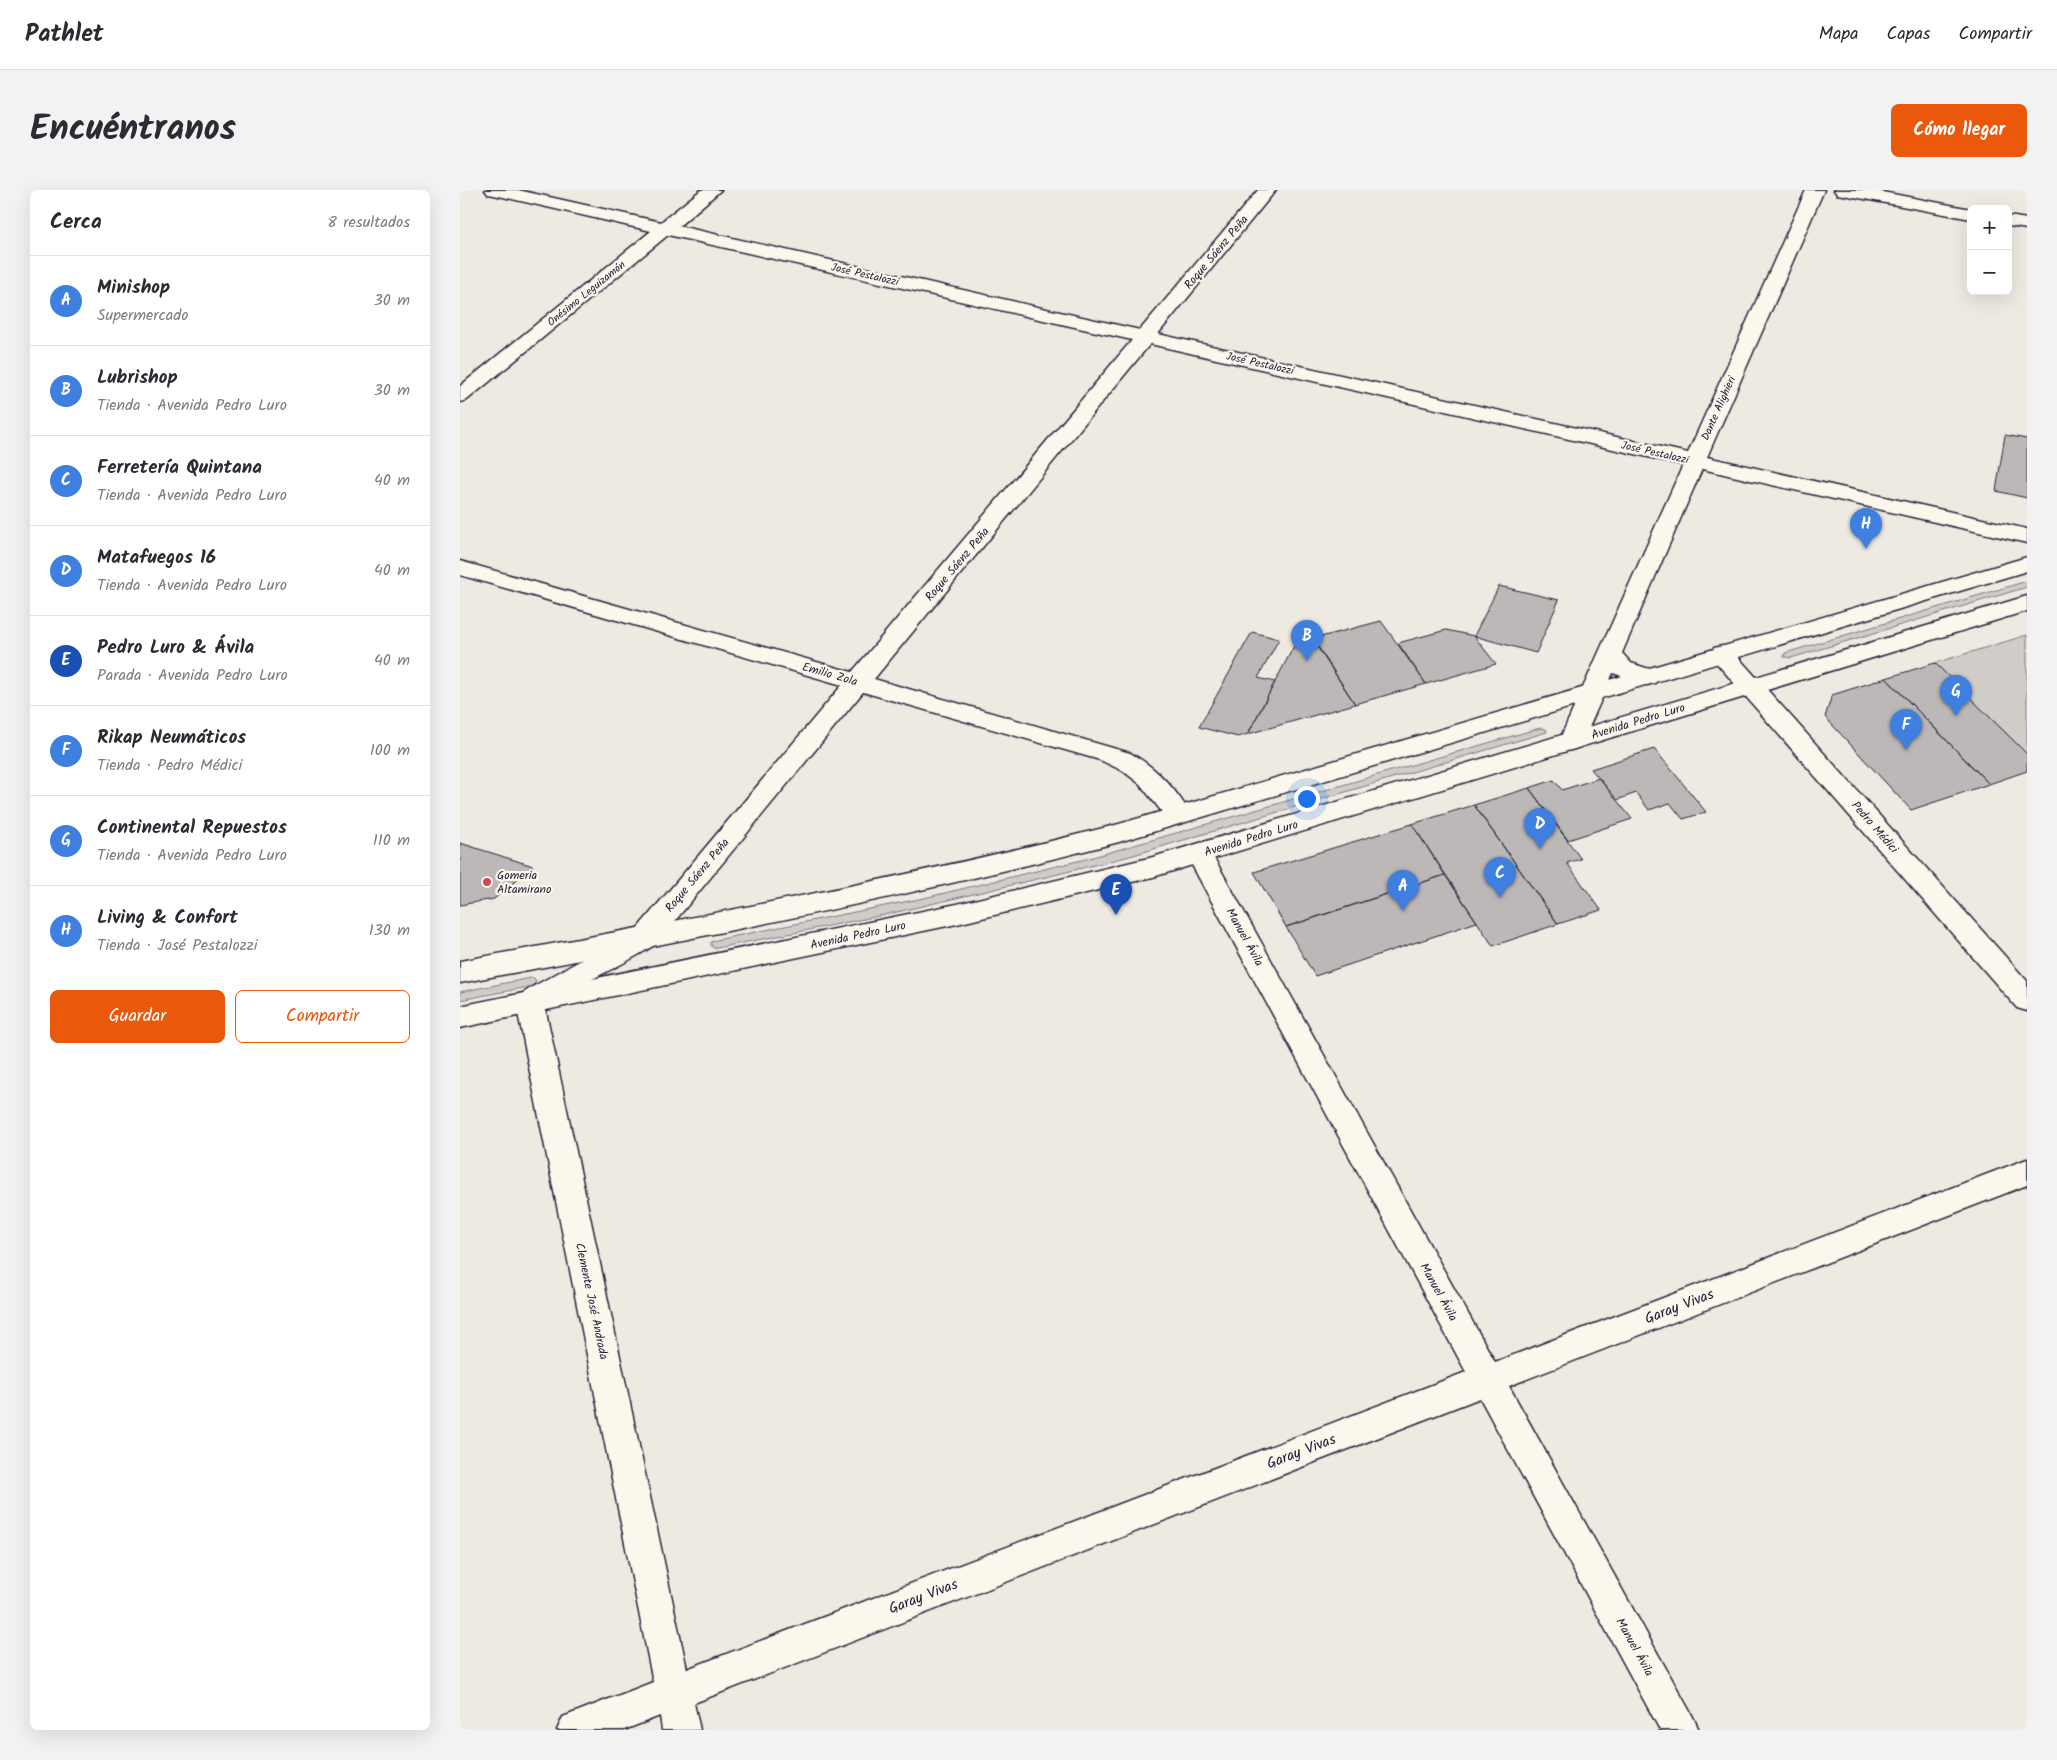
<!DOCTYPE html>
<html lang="es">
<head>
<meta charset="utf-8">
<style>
	:root { --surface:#fff; --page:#f2f2f3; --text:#2b2b33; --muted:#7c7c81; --line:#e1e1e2; --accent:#ea580c }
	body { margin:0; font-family:Kalam,sans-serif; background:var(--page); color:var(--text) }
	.controls { position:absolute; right:15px; top:15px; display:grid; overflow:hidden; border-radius:8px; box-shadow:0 5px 20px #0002 }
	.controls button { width:45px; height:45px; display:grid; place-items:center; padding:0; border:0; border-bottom:1px solid var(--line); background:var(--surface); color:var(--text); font:25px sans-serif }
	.you { position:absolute; left:846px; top:608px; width:18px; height:18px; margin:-12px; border:4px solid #fff; border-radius:50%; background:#1a73e8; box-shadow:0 0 0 8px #1a73e833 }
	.badge { display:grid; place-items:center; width:32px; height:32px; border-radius:50%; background:var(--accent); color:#fff; font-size:16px; font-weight:700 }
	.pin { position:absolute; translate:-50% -41px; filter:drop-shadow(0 1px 2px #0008) }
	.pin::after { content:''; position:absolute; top:26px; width:18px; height:15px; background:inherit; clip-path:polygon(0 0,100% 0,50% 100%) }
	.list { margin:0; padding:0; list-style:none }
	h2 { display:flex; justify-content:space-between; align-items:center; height:65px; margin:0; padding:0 20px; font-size:21px }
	h2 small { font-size:16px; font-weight:400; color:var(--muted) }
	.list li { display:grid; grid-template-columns:32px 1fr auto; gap:15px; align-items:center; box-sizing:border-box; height:90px; padding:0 20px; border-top:1px solid var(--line) }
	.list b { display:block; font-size:19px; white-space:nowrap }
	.list p { margin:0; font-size:16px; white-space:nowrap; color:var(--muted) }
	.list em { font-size:16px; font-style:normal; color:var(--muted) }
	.actions { display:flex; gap:10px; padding:15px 20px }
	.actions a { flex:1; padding:11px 0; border:1px solid var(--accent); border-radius:8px; text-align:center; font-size:18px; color:var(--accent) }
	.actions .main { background:var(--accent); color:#fff }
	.map { position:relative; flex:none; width:1567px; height:1540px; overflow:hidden; border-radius:8px }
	header { display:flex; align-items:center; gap:30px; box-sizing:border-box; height:70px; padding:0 25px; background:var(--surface); border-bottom:1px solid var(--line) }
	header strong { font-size:24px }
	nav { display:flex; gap:28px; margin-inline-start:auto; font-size:18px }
	.intro { display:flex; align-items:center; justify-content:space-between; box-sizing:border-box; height:120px; padding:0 30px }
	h1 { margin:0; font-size:35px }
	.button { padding:12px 22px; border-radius:8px; background:var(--accent); color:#fff; font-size:18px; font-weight:700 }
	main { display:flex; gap:30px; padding:0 30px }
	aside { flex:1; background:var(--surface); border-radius:8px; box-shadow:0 5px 20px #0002 }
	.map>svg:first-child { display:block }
	.green { fill:#d0cdc9; stroke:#797882 }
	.building { fill:#bcb8b8; stroke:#22223b }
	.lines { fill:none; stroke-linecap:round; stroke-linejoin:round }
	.street-casing { stroke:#22223b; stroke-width:3 }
	.primary-casing { stroke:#22223b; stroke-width:3 }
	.street { fill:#fbf7ec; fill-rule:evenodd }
	.primary { fill:#fbf7ec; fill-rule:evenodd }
	.poi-dot { fill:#d1495b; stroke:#fbf7ec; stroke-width:2 }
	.labels { text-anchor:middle; stroke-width:4.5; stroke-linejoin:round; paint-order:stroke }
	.far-street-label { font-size:11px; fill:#22223b; stroke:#fbf7ec }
	.street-label { font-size:12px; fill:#22223b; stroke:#fbf7ec }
	.poi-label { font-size:12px; fill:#22223b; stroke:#fbf7ec; text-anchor:start }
	.near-street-label { font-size:15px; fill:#22223b; stroke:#fbf7ec }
</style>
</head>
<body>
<header>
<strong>Pathlet</strong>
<nav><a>Mapa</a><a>Capas</a><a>Compartir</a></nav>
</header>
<div class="intro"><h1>Encuéntranos</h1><a class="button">Cómo llegar</a></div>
<main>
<aside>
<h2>Cerca<small>8 resultados</small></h2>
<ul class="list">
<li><span class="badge" style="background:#3f7fe0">A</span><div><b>Minishop</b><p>Supermercado</p></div><em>30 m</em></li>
<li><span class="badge" style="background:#3f7fe0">B</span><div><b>Lubrishop</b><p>Tienda · Avenida Pedro Luro</p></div><em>30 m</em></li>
<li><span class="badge" style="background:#3f7fe0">C</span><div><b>Ferretería Quintana</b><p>Tienda · Avenida Pedro Luro</p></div><em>40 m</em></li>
<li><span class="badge" style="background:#3f7fe0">D</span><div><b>Matafuegos 16</b><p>Tienda · Avenida Pedro Luro</p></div><em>40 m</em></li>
<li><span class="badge" style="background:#1a4fb4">E</span><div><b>Pedro Luro &amp; Ávila</b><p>Parada · Avenida Pedro Luro</p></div><em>40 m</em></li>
<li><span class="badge" style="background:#3f7fe0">F</span><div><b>Rikap Neumáticos</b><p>Tienda · Pedro Médici</p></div><em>100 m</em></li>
<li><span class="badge" style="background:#3f7fe0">G</span><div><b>Continental Repuestos</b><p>Tienda · Avenida Pedro Luro</p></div><em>110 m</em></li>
<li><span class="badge" style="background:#3f7fe0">H</span><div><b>Living &amp; Confort</b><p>Tienda · José Pestalozzi</p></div><em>130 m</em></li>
</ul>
<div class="actions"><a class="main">Guardar</a><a>Compartir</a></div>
</aside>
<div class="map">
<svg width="1567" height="1540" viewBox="0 0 1567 1540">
	<rect width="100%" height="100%" fill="#eeeae2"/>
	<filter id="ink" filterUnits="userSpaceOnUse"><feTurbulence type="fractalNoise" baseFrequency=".02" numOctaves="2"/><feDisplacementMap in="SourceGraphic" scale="10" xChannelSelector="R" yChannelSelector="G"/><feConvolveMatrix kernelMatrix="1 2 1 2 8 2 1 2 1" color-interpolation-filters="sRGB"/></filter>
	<g filter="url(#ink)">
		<path class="green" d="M 1567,391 L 1567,397 L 1331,468 L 1324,467 L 1325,463 Z
			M 1567,445 L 1567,564 L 1475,473 Z
			M 1080,538 L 1086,539 L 1087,542 L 670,666 L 590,686 L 424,725 L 257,758 L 253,758 L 251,755 L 251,752 L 256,750 L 464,708 L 626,669 Z
			M 71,788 L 74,788 L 76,791 L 73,796 L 0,810 L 0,802 Z"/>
		<path class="building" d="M 1545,245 L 1567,249 L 1567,308 L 1536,301 Z
			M 1039,396 L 1099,410 L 1076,463 L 1014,446 Z
			M 921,431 L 966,494 L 895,514 L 853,449 Z
			M 844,437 L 895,514 L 788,544 L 815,492 Z
			M 986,440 L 1014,446 L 1036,474 L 966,494 L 938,453 Z
			M 792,442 L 819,449 L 798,488 L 815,492 L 788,544 L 778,547 L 739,537 Z
			M 1475,473 L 1567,564 L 1567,581 L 1529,594 L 1426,488 Z
			M 1426,488 L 1529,594 L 1451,620 L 1365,527 L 1372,505 Z
			M 1194,559 L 1206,573 L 1246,622 L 1223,629 L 1210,613 L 1189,620 L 1176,603 L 1157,610 L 1131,579 Z
			M 1139,588 L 1172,629 L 1108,650 L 1069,598 L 1094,590 L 1102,600 Z
			M 1069,598 L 1121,669 L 1107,673 L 1141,720 L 1098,734 L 1014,615 Z
			M 1014,615 L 1098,734 L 1033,756 L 952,634 Z
			M 952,634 L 985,685 L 826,737 L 794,682 Z
			M 0,653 L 73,676 L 34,709 L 0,715 Z
			M 985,685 L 1017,732 L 855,786 L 826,737 Z"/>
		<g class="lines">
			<defs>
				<path id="street" d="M 25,0 L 58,0 L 201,32 L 241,0 L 261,0 L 219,36 L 680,140 L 798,0 L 816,0 L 698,144 L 1228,263 L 1346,0 L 1364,0 L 1247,267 L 1567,339 L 1567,353 L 1242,279 L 1162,463 L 1171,473 L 1195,481 L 1199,487 L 1195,493 L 1187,495 L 1153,483 L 1123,551 L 1120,557 L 1111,560 L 1102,557 L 1099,551 L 1223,275 L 690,154 L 414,489 L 670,563 C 696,577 716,599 731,625 L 727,631 L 718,634 L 709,631 L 680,594 L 663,581 L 640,570 L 403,502 L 196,754 C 160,778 119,792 85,817 L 227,1479 L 1006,1182 L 726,664 L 730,657 L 739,654 L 748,657 L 1035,1172 L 1567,969 L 1567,995 L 1049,1196 L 1233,1527 L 1239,1540 L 1200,1540 L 1020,1208 L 234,1513 L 240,1540 L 202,1540 L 200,1526 L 164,1540 L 97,1540 L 103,1527 L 193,1492 L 56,813 L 60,805 L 74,796 L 176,740 L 382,495 L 0,385 L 0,371 L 392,482 L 672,150 L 208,45 L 7,210 L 0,212 L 0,196 L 191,41 L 34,5 L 28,4 Z
					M 1374,0 L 1412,0 L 1511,19 L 1511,29 L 1383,5 L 1377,4 Z
					M 1548,26 L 1567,29 L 1567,39 L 1548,36 Z
					M 1262,456 L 1270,458 L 1567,791 L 1567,821 L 1557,818 L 1254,470 L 1250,464 L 1254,458 Z"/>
				<path id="primary" d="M 1567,367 L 1567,381 L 659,652 C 441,709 221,751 0,793 L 0,771 C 221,730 441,690 659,634 Z
					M 1567,406 L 1567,421 L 693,687 L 497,734 L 0,838 L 0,816 L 497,714 L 693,667 Z"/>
			</defs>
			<use href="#street" class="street-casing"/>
			<use href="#primary" class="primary-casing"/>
			<use href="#street" class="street"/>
			<use href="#primary" class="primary"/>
		</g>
	</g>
	<circle class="poi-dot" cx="27" cy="692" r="5"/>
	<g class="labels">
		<g class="far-street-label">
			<text transform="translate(405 84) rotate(13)" y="4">José Pestalozzi</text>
			<text transform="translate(126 103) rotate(-39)" y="4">Onésimo Leguizamón</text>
			<text transform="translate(800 173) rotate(13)" y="4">José Pestalozzi</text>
			<text transform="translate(1258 218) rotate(-66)" y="4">Dante Alighieri</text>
			<text transform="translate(1195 262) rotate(13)" y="4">José Pestalozzi</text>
		</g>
		<g class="street-label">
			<text transform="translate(756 62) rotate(-50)" y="4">Roque Sáenz Peña</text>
			<text transform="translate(497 374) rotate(-50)" y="4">Roque Sáenz Peña</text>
			<text transform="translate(370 484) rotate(16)" y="4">Emilio Zola</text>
			<text transform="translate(1178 531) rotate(-17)" y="4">Avenida Pedro Luro</text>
			<text transform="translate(1415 637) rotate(49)" y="4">Pedro Médici</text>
			<text transform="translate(791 648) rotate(-17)" y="4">Avenida Pedro Luro</text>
			<text transform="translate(237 685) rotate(-50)" y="4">Roque Sáenz Peña</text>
			<text transform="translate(398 745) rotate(-12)" y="4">Avenida Pedro Luro</text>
			<text transform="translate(785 747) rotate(61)" y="4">Manuel Ávila</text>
			<text transform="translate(979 1102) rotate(61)" y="4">Manuel Ávila</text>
			<text transform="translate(132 1111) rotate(78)" y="4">Clemente José Andrada</text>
			<text transform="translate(1175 1457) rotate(61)" y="4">Manuel Ávila</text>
		</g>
		<g class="poi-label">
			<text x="37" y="689">Gomeria<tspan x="37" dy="14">Altamirano</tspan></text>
		</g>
		<g class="near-street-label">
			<text transform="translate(1219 1116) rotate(-21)" y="5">Garay Vivas</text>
			<text transform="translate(841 1261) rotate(-21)" y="5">Garay Vivas</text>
			<text transform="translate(463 1406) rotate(-21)" y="5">Garay Vivas</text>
		</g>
	</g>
</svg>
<div class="controls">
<button>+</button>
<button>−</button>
</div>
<div class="you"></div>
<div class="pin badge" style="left:943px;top:721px;background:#3f7fe0">A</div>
<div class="pin badge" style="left:847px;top:471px;background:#3f7fe0">B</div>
<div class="pin badge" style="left:1040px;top:708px;background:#3f7fe0">C</div>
<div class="pin badge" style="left:1080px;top:659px;background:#3f7fe0">D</div>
<div class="pin badge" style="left:656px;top:725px;background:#1a4fb4">E</div>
<div class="pin badge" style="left:1446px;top:560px;background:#3f7fe0">F</div>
<div class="pin badge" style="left:1496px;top:526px;background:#3f7fe0">G</div>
<div class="pin badge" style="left:1406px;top:359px;background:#3f7fe0">H</div>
</div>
</main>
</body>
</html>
